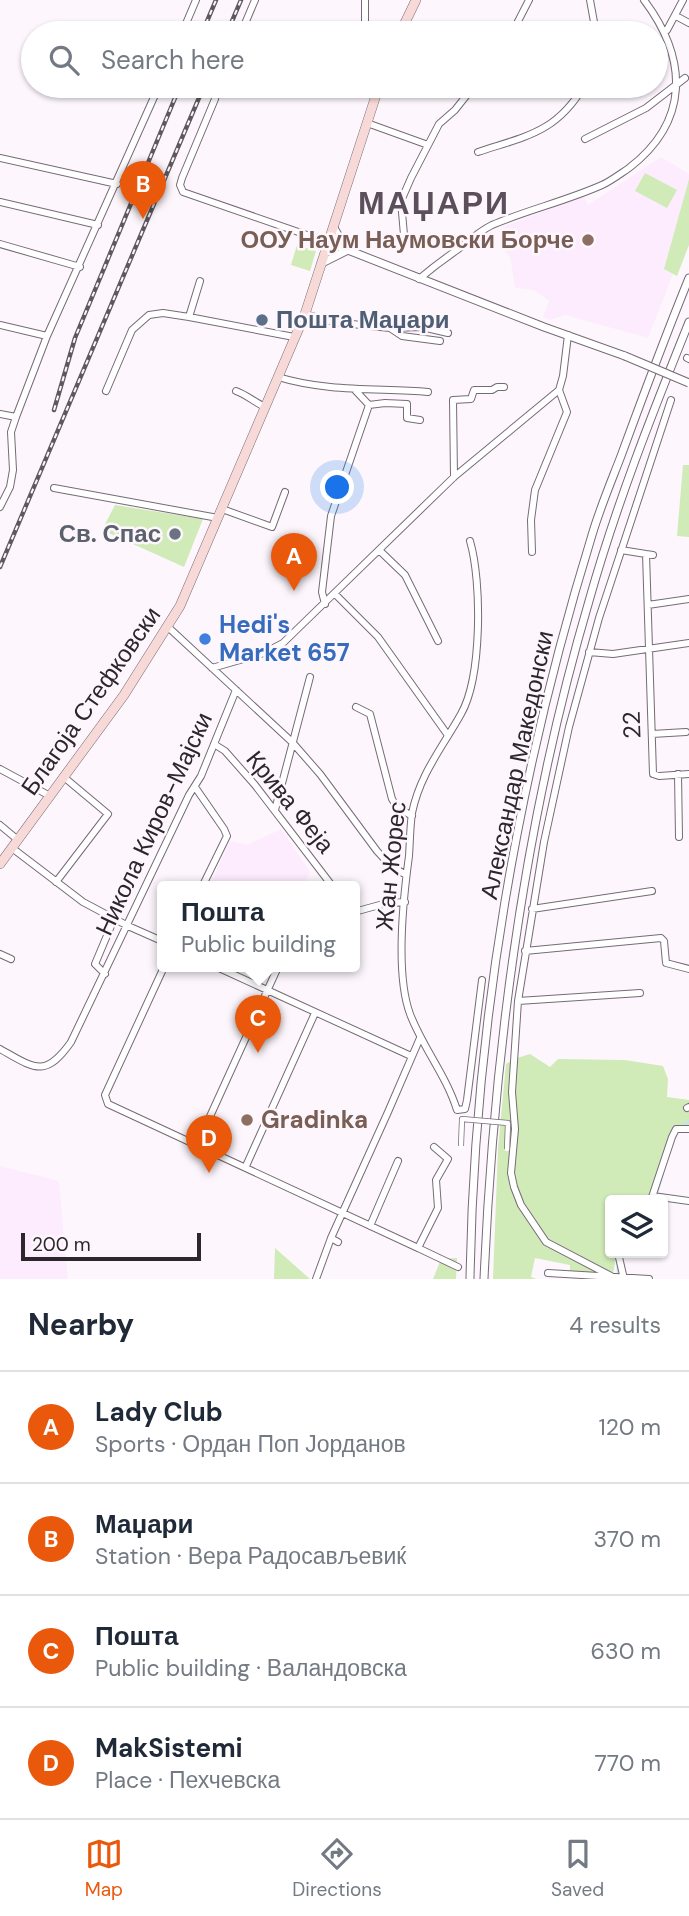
<!DOCTYPE html>
<html lang="en">
<head>
<meta charset="utf-8">
<style>
	:root { --surface:#fff; --page:#f6f6f7; --text:#1f2937; --muted:#747a83; --line:#e0e1e3; --accent:#ea580c }
	body { margin:0; font-family:"DM Sans",sans-serif; background:var(--page); color:var(--text) }
	.controls { position:absolute; right:21px; bottom:21px; display:grid; overflow:hidden; border-radius:7px; box-shadow:0 2px 5px #0004 }
	.controls button { width:63px; height:63px; display:grid; place-items:center; padding:0; border:0; border-bottom:2px solid var(--line); background:var(--surface); color:var(--text); font:35px sans-serif }
	.scale { position:absolute; left:21px; bottom:18px; width:180px; box-sizing:border-box; padding-left:7px; border:4px solid #2d272d; border-top:0; font-size:19px; line-height:24px; white-space:nowrap; color:#2d272d; -webkit-text-stroke:5px #fdf7fd; paint-order:stroke }
	.you { position:absolute; left:338px; top:488px; width:24px; height:24px; margin:-18px; border:5px solid #fff; border-radius:50%; background:#1a73e8; box-shadow:0 0 0 10px #1a73e833 }
	.badge { display:grid; place-items:center; width:46px; height:46px; border-radius:50%; background:var(--accent); color:#fff; font-size:23px; font-weight:700 }
	.pin { position:absolute; translate:-50% -58px; filter:drop-shadow(0 2px 4px #0008) }
	.pin::after { content:''; position:absolute; top:37px; width:24px; height:21px; background:inherit; clip-path:polygon(0 0,100% 0,50% 100%) }
	.popup { position:absolute; left:157px; top:881px; width:203px; height:91px; box-sizing:border-box; display:grid; place-content:center; border-radius:7px; background:var(--surface); filter:drop-shadow(0 2px 5px #0005); font-size:23px; white-space:nowrap; color:var(--muted) }
	.popup b { font-size:26px; color:var(--text) }
	.popup::after { content:''; position:absolute; left:50%; top:100%; margin-left:-14px; border:14px solid transparent; border-top-color:var(--surface) }
	.list { margin:0; padding:0; list-style:none }
	h2 { display:flex; justify-content:space-between; align-items:center; height:91px; margin:0; padding:0 28px; font-size:30px }
	h2 small { font-size:23px; font-weight:400; color:var(--muted) }
	.list li { display:grid; grid-template-columns:46px 1fr auto; gap:21px; align-items:center; box-sizing:border-box; height:112px; padding:0 28px; border-top:2px solid var(--line) }
	.list b { display:block; font-size:26px; white-space:nowrap }
	.list p { margin:0; font-size:23px; white-space:nowrap; color:var(--muted) }
	.list em { font-size:23px; font-style:normal; color:var(--muted) }
	.icon { flex:none; width:38px; height:38px; fill:none; stroke:currentColor; stroke-width:2; stroke-linecap:round; stroke-linejoin:round }
	.map { position:relative; flex:none; width:689px; height:1279px; overflow:hidden }
	.search { position:absolute; background:var(--surface); box-shadow:0 2px 5px #0004; left:21px; right:21px; top:21px; height:77px; display:flex; align-items:center; gap:18px; box-sizing:border-box; padding:0 24px; border-radius:38px; color:var(--muted); font-size:26px }
	.sheet { height:539px; background:var(--surface) }
	nav { display:flex; justify-content:space-around; align-items:center; box-sizing:border-box; height:98px; border-top:2px solid var(--line); background:var(--surface); font-size:19px; color:var(--muted) }
	nav a { display:grid; justify-items:center; gap:4px }
	nav .on { color:var(--accent) }
	.map>svg:first-child { display:block }
	.built { fill:#fdecfd }
	.green { fill:#d0eab8 }
	.lines { fill:none; stroke-linecap:round; stroke-linejoin:round }
	.stream { stroke:#c5e1f8; stroke-width:2 }
	.minor-casing { stroke:#776a77; stroke-width:8 }
	.tertiary-casing { stroke:#776a77; stroke-width:9 }
	.secondary-casing { stroke:#776a77; stroke-width:10 }
	.minor { stroke:#fff; stroke-width:6 }
	.tertiary { stroke:#fff; stroke-width:7 }
	.secondary { stroke:#f7dad7; stroke-width:9 }
	.rail-casing { stroke:#5f595f; stroke-width:4.5 }
	.rail { stroke:#fdf7fd; stroke-width:2; stroke-dasharray:5; stroke-linecap:butt }
	.pedestrian-bridge-casing { stroke:#776a77; stroke-width:6; stroke-linecap:butt }
	.tertiary-bridge-casing { stroke:#776a77; stroke-width:9; stroke-linecap:butt }
	.pedestrian-bridge { stroke:#fff; stroke-width:4.5 }
	.tertiary-bridge { stroke:#fff; stroke-width:7 }
	.education-dot { fill:#8d6e63; stroke:#fdf7fd; stroke-width:2.5 }
	.service-dot { fill:#5c6f8a; stroke:#fdf7fd; stroke-width:2.5 }
	.worship-dot { fill:#6b7280; stroke:#fdf7fd; stroke-width:2.5 }
	.shop-dot { fill:#3f7fe0; stroke:#fdf7fd; stroke-width:2.5 }
	.labels { text-anchor:middle; stroke-width:5; stroke-linejoin:round; paint-order:stroke }
	.education-label { font-size:24px; font-weight:bold; fill:#785e54; stroke:#fdf7fd; text-anchor:end }
	.service-label { font-size:24px; font-weight:bold; fill:#4e5e75; stroke:#fdf7fd; text-anchor:start }
	.worship-label { font-size:24px; font-weight:bold; fill:#5b616d; stroke:#fdf7fd; text-anchor:end }
	.shop-label { font-size:24px; font-weight:bold; fill:#366cbe; stroke:#fdf7fd; text-anchor:start }
	.street-label { font-size:24px; fill:#2d272d; stroke:#fdf7fd }
	.district-label { font-size:32px; font-weight:bold; letter-spacing:2px; fill:#5b4f5b; stroke:#fdf7fd }
</style>
</head>
<body>
<div class="map">
<svg width="689" height="1279" viewBox="0 0 689 1279">
	<rect width="100%" height="100%" fill="#fdf7fd"/>
	<path class="built" d="M 661,157 L 689,174 L 689,179 L 664,269 L 673,274 L 648,338 L 565,315 L 550,320 L 543,317 L 549,301 L 534,290 L 515,288 L 510,256 L 505,252 L 503,227 L 583,196 L 588,205 Z
		M 281,829 L 310,872 L 303,887 L 209,887 L 230,841 L 247,845 Z
		M 0,1166 L 59,1181 L 68,1279 L 0,1279 Z"/>
	<path class="green" d="M 645,173 L 677,190 L 667,208 L 635,191 Z
		M 689,179 L 689,245 L 677,276 L 664,269 Z
		M 297,245 L 316,251 L 310,271 L 291,265 Z
		M 683,465 L 689,465 L 689,537 L 677,536 Z
		M 115,505 L 203,519 L 184,567 L 102,530 Z
		M 530,1054 L 550,1067 L 558,1059 L 625,1060 L 663,1066 L 668,1079 L 667,1097 L 689,1100 L 689,1133 L 676,1132 L 654,1200 L 610,1200 L 610,1253 L 617,1253 L 613,1274 L 570,1275 L 570,1265 L 535,1258 L 531,1277 L 537,1279 L 493,1279 L 498,1148 L 506,1064 L 514,1059 Z
		M 275,1248 L 310,1279 L 274,1279 Z
		M 457,1258 L 456,1279 L 433,1279 L 441,1259 Z"/>
	<g class="lines">
		<path class="stream" d="M 681,1127 L 689,1121
			M 657,1194 L 663,1173
			M 617,1257 L 618,1276"/>
		<defs>
			<path id="minor" d="M 365,0 L 365,33
				M 590,0 L 596,33
				M 676,16 L 689,23
				M 667,30 L 683,0
				M 118,31 L 130,33
				M 182,33 L 196,0
				M 241,33 L 255,0
				M 512,33 L 529,0
				M 218,86 L 215,99 L 182,178 L 180,185 L 183,192 L 330,243
				M 367,123 L 428,145
				M 585,139 L 646,108 L 685,78
				M 478,152 C 526,136 556,133 584,86
				M 0,158 L 117,184
				M 0,202 L 98,225
				M 404,235 L 401,201 L 411,178 L 439,124 L 455,110 L 474,86
				M 0,244 L 80,267
				M 419,279 C 432,268 444,259 457,250 C 469,241 478,232 492,225 C 527,210 566,201 602,185 C 611,181 620,174 629,168 C 689,122 689,60 644,0
				M 305,314 L 333,322 L 390,328 L 402,336 L 440,341
				M 189,317 L 200,281
				M 0,325 L 47,336
				M 391,328 L 422,327 L 448,333
				M 687,358 L 689,359
				M 278,377 C 327,392 378,388 428,392
				M 355,390 L 369,405 L 385,403 L 407,404 L 407,418 L 420,420
				M 106,391 L 132,330 L 149,315 L 163,313 L 189,317 L 294,337
				M 236,391 C 247,395 254,402 265,407
				M 0,414 L 16,417
				M 454,477 L 453,400 L 471,399 L 474,390 L 492,390 L 497,387 L 504,387
				M 54,488 L 218,518
				M 0,507 L 10,487 L 13,470 L 11,432 L 16,417 L 47,336 L 159,86
				M 222,509 L 272,527 L 285,492
				M 470,541 C 482,582 482,677 461,714 C 442,748 420,774 412,813 C 410,827 410,842 409,856 C 403,900 395,973 410,1014 C 423,1048 446,1075 457,1110 L 465,1109 L 467,1100 L 482,980
				M 379,550 L 405,575 L 438,641
				M 621,550 L 646,554
				M 532,552 L 531,520 L 535,490 L 567,412 L 559,390
				M 653,555 L 646,554 L 653,774 L 659,776 L 689,774
				M 335,594 L 378,637 L 447,734
				M 325,604 L 322,592 L 331,516 L 369,405
				M 648,605 L 689,599
				M 168,627 L 292,742 L 320,774 L 377,851 L 390,865 L 406,875
				M 589,652 L 613,654 L 689,643
				M 212,668 L 264,653 L 283,643 L 454,477 L 559,390 L 563,376 L 568,335
				M 356,707 L 370,714 L 392,799 L 397,807 L 412,816
				M 652,734 L 686,732
				M 214,744 L 225,751 L 255,785 L 333,887
				M 0,769 L 50,796
				M 678,774 L 679,837
				M 195,787 L 224,829 L 227,836 L 202,887
				M 275,810 L 310,677
				M 0,825 L 18,840
				M 12,848 L 83,902 L 128,926 L 162,941
				M 56,882 L 108,814 L 65,778
				M 532,909 L 652,891
				M 354,912 L 387,903 L 405,902
				M 525,951 L 661,938 L 664,941 L 666,963 L 689,969
				M 0,954 L 11,959
				M 164,967 L 105,1095 L 108,1104 L 418,1248 L 438,1208 L 436,1180 L 448,1159 L 434,1147
				M 217,967 L 411,1056
				M 105,974 L 95,964 L 114,919
				M 518,1001 L 640,993
				M 0,1049 C 34,1068 45,1079 71,1042 L 189,795 L 201,776 L 236,690
				M 687,1108 L 689,1107
				M 197,1145 L 278,967
				M 246,1166 L 315,1013
				M 653,1196 L 689,1201
				M 651,1200 L 672,1137 L 676,1129 L 689,1129
				M 370,1226 L 398,1161
				M 338,1242 L 331,1238 L 388,1112 L 420,1038
				M 418,1248 L 458,1267
				M 618,1253 L 624,1279
				M 548,1273 L 649,1279
				M 611,1276 L 546,1242 L 521,1205 L 514,1187 L 511,1173 L 515,1129 L 512,1092 L 518,1001 L 544,842 L 569,727 L 599,618 L 671,400
				M 316,1279 L 331,1238"/>
			<path id="tertiary" d="M 334,228 L 345,247
				M 330,243 L 544,327 L 625,356
				M 324,262 L 348,250
				M 470,1279 C 474,1028 518,775 592,535 C 600,508 611,482 621,456 C 643,396 665,337 689,278
				M 484,1279 C 494,1049 524,822 589,601 C 616,505 652,414 689,322"/>
			<path id="secondary" d="M 400,33 L 416,0
				M 0,864 L 124,695 L 180,606 L 305,314 L 379,86"/>
		</defs>
		<use href="#minor" class="minor-casing"/>
		<use href="#tertiary" class="tertiary-casing"/>
		<use href="#secondary" class="secondary-casing"/>
		<use href="#minor" class="minor"/>
		<use href="#tertiary" class="tertiary"/>
		<use href="#secondary" class="secondary"/>
		<defs>
			<path id="rail" d="M 202,33 L 216,0
				M 227,33 L 241,0
				M 54,410 L 75,338 L 180,86
				M 0,567 L 204,86"/>
		</defs>
		<use href="#rail" class="rail-casing"/>
		<use href="#rail" class="rail"/>
		<defs>
			<path id="pedestrian-bridge" d="M 461,1146 L 462,1119 L 508,1123 L 507,1149"/>
			<path id="tertiary-bridge" d="M 625,356 L 689,383"/>
		</defs>
		<use href="#pedestrian-bridge" class="pedestrian-bridge-casing"/>
		<use href="#tertiary-bridge" class="tertiary-bridge-casing"/>
		<use href="#pedestrian-bridge" class="pedestrian-bridge"/>
		<use href="#tertiary-bridge" class="tertiary-bridge"/>
	</g>
	<g class="education-dot">
		<circle cx="588" cy="240" r="7"/>
		<circle cx="247" cy="1120" r="7"/>
	</g>
	<circle class="service-dot" cx="262" cy="320" r="7"/>
	<circle class="worship-dot" cx="175" cy="534" r="7"/>
	<circle class="shop-dot" cx="205" cy="639" r="7"/>
	<g class="labels">
		<g class="education-label">
			<text x="574" y="248">ООУ Наум Наумовски Борче</text>
			<text x="261" y="1128" text-anchor="start">Gradinka</text>
		</g>
		<g class="service-label">
			<text x="276" y="328">Пошта Маџари</text>
		</g>
		<g class="worship-label">
			<text x="161" y="542">Св. Спас</text>
		</g>
		<g class="shop-label">
			<text x="219" y="633">Hedi's<tspan x="219" dy="28">Market 657</tspan></text>
		</g>
		<g class="street-label">
			<text transform="translate(91 701) rotate(-55)" y="8">Благоја Стефковски</text>
			<text transform="translate(632 725) rotate(-92)" y="8">22</text>
			<text transform="translate(517 765) rotate(-78)" y="8">Александар Македонски</text>
			<text transform="translate(290 802) rotate(51)" y="8">Крива Феја</text>
			<text transform="translate(154 824) rotate(-65)" y="8">Никола Киров-Мајски</text>
			<text transform="translate(391 866) rotate(-84)" y="8">Жан Жорес</text>
		</g>
		<g class="district-label">
			<text x="434" y="214">МАЏАРИ</text>
		</g>
	</g>
</svg>
<div class="controls">
<button><svg class="icon" aria-label="layers" viewBox="0 0 24 24"><path d="M12 4l9 5-9 5-9-5zM3 14l9 5 9-5"/></svg></button>
</div>
<div class="scale">200 m</div>
<div class="you"></div>
<div class="pin badge" style="left:294px;top:591px">A</div>
<div class="pin badge" style="left:143px;top:219px">B</div>
<div class="pin badge" style="left:258px;top:1053px">C</div>
<div class="popup"><b>Пошта</b>Public building</div>
<div class="pin badge" style="left:209px;top:1173px">D</div>
<div class="search"><svg class="icon" aria-label="search" viewBox="0 0 24 24"><circle cx="10" cy="10" r="6"/><path d="M15 15l6 6"/></svg>Search here</div>
</div>
<section class="sheet">
<h2>Nearby<small>4 results</small></h2>
<ul class="list">
<li><span class="badge">A</span><div><b>Lady Club</b><p>Sports · Ордан Поп Јорданов</p></div><em>120 m</em></li>
<li><span class="badge">B</span><div><b>Маџари</b><p>Station · Вера Радосављевиќ</p></div><em>370 m</em></li>
<li><span class="badge">C</span><div><b>Пошта</b><p>Public building · Валандовска</p></div><em>630 m</em></li>
<li><span class="badge">D</span><div><b>MakSistemi</b><p>Place · Пехчевска</p></div><em>770 m</em></li>
</ul>
</section>
<nav>
<a class="on"><svg class="icon" aria-label="map" viewBox="0 0 24 24"><path d="M3 6l6-2 6 2 6-2v14l-6 2-6-2-6 2zM9 4v14M15 6v14"/></svg>Map</a>
<a><svg class="icon" aria-label="directions" viewBox="0 0 24 24"><path d="M12 3l9 9-9 9-9-9zM9 14v-3h6M13 9l2 2-2 2"/></svg>Directions</a>
<a><svg class="icon" aria-label="saved" viewBox="0 0 24 24"><path d="M7 4h10v16l-5-4-5 4z"/></svg>Saved</a>
</nav>
</body>
</html>
